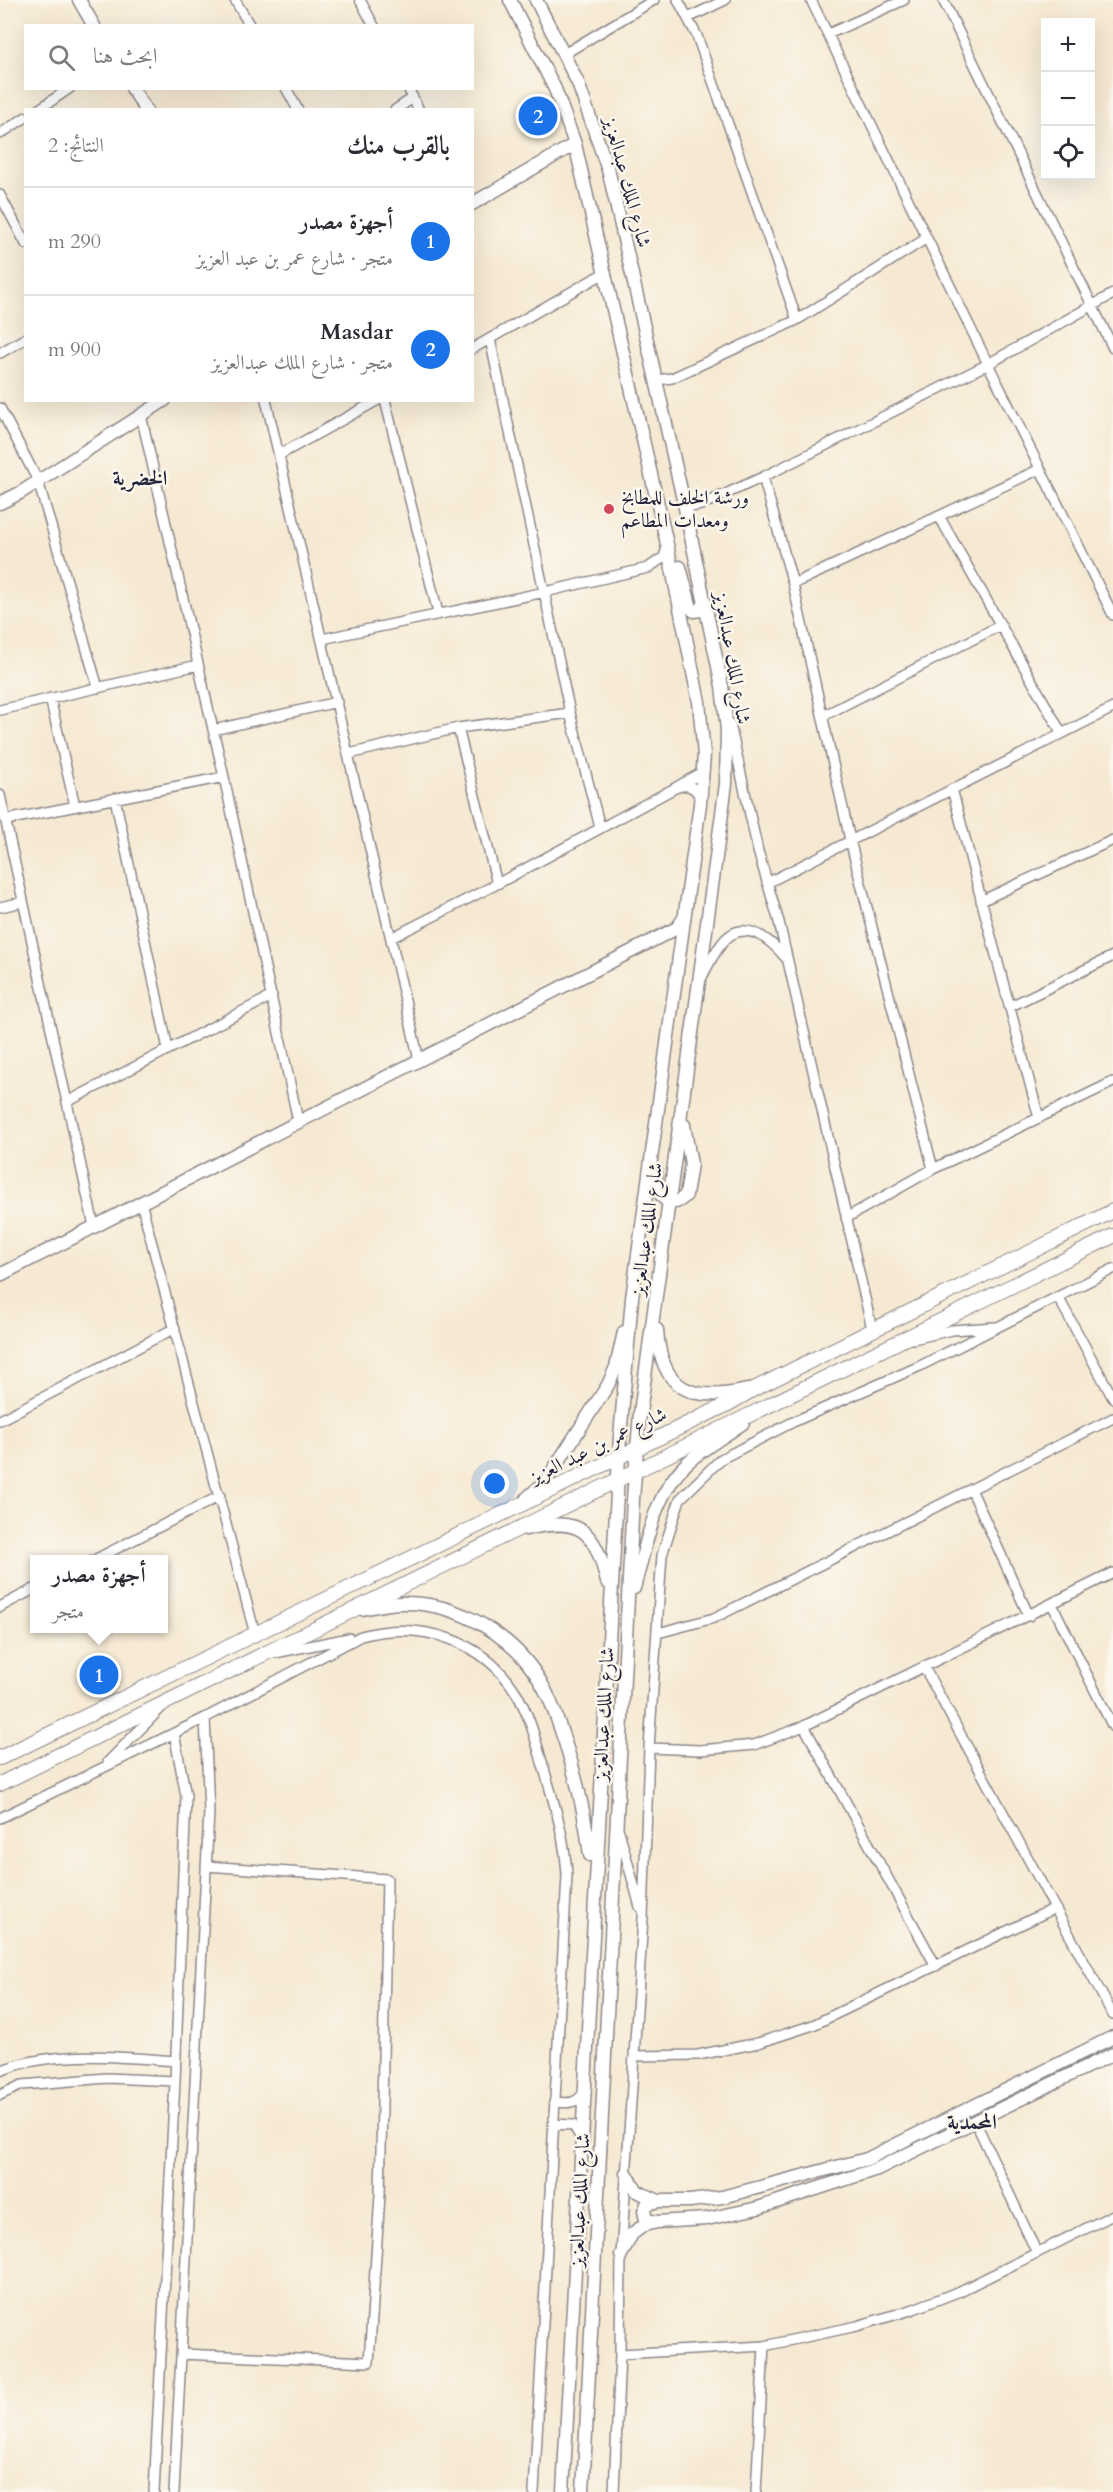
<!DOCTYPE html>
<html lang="ar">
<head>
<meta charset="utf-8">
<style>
	:root { --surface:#fff; --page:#f2f2f3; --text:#2b2b33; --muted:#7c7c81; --line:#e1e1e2; --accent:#1a73e8 }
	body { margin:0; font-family:Cardo,Amiri,serif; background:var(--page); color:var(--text); direction:rtl }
	.controls { position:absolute; right:18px; top:18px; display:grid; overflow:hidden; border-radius:0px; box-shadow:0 6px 24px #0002 }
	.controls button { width:54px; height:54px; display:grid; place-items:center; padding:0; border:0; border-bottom:2px solid var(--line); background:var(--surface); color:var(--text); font:30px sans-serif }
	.you { position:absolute; left:495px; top:1484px; width:21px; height:21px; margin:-15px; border:4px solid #fff; border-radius:50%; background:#1a73e8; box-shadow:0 0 0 9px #1a73e833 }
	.badge { display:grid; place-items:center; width:39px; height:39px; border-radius:50%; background:var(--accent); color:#fff; font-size:20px; font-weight:700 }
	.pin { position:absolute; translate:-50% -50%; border:3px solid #fff; box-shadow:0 2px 6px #0006 }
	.popup { position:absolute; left:30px; top:1555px; width:138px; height:78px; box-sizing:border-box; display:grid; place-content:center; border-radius:0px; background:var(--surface); filter:drop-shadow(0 2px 4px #0005); font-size:20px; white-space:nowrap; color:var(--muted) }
	.popup b { font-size:22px; color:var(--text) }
	.popup::after { content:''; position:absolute; left:50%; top:100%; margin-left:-12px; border:12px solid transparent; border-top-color:var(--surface) }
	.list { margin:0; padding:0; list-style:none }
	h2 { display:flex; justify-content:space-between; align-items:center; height:78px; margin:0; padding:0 24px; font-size:26px }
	h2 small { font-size:20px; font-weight:400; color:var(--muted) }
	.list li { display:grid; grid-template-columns:39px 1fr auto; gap:18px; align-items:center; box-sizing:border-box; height:108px; padding:0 24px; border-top:2px solid var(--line) }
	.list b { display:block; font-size:22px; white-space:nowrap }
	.list p { margin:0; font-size:20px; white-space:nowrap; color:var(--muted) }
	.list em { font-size:20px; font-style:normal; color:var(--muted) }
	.icon { flex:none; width:33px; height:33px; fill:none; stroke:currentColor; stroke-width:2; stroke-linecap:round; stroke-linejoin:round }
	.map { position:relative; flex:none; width:1113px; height:2492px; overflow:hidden; direction:ltr }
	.search { position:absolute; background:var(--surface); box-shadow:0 6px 24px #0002; left:24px; top:24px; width:450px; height:66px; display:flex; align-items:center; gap:15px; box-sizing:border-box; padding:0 21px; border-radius:0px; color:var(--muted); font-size:22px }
	.panel { position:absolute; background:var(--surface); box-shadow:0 6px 24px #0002; left:24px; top:108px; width:450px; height:294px; border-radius:0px; direction:rtl }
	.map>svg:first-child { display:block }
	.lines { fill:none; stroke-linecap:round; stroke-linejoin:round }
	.minor-casing { stroke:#8c8687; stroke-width:12 }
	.tertiary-casing { stroke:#8c8687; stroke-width:15 }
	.secondary-casing { stroke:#8c8687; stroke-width:16 }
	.minor { stroke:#fff; stroke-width:9 }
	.tertiary { stroke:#fff; stroke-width:12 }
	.secondary { stroke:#fff; stroke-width:14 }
	.poi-dot { fill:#d1495b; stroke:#fbf7ec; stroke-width:2 }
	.labels { text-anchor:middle; stroke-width:5; stroke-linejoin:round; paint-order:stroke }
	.street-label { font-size:20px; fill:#22223b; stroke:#fbf7ec }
	.poi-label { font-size:20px; fill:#22223b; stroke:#fbf7ec; text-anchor:start }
	.neighbourhood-label { font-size:21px; font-weight:bold; fill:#22223b; stroke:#fbf7ec }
</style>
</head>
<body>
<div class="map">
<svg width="1113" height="2492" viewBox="0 0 1113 2492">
	<rect width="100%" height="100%" fill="#fbf7ec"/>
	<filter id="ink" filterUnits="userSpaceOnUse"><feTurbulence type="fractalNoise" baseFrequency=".0167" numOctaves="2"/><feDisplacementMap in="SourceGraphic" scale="12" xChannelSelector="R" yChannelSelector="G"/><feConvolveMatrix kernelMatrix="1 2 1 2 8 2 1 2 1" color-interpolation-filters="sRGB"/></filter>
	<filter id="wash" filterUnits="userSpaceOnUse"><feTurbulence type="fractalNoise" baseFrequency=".008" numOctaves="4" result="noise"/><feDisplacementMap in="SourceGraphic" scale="24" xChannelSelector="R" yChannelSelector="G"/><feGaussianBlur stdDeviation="1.35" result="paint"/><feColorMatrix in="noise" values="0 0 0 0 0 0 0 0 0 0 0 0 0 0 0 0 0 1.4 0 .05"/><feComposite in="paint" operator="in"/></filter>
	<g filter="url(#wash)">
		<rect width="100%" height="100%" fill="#f6e9d3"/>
	</g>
	<g filter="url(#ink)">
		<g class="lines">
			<defs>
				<path id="minor" d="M 235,0 L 250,26
					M 360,0 L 374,26
					M 678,0 L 697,36 L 797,320
					M 811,0 L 988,364 L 1113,615
					M 943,0 L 1113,348
					M 688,18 L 725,0
					M 828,34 L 904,0
					M 564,54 L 654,0
					M 286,88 L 298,110
					M 408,88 L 419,110
					M 38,110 L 70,88
					M 395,110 L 413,98
					M 0,134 L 26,117
					M 0,195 L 26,244
					M 490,339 L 570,713 L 600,827
					M 472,349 L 606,272
					M 0,353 L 26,338
					M 656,380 L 672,378 L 797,320 L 927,238
					M 266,400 L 419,1060
					M 385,400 L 438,613
					M 0,408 L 38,481 L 98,688
					M 141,415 L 224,777 L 298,1121
					M 279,455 L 378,400
					M 763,477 L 793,584 L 850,840 L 933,1169
					M 685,508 L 701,505 L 763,477 L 988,364 L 1113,294
					M 939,516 L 1062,734
					M 793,584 L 1040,469
					M 322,639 L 545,592 L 648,568 L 664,557 L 667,547
					M 50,698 L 75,806
					M 0,710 L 198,665
					M 823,716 L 1001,625
					M 730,724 L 758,851 L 779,922 L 872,1329
					M 213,730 L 337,702
					M 349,754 L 458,728
					M 952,789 L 1039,1118
					M 0,795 L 94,1226
					M 115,798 L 168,1049
					M 700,800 C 697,786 687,783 675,788 L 703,772
					M 6,820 L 224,777
					M 767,883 L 1113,708
					M 497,884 L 458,728 L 570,713
					M 981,901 L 1113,840
					M 0,907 L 23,902
					M 391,938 L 497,884 L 675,788
					M 701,979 C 707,968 712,956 720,946 C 741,915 769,938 786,958
					M 1009,1007 L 1113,956
					M 67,1102 L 272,996
					M 141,1202 L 255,1634
					M 846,1218 L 933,1169 L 1113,1082
					M 1058,1297 L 1113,1398
					M 913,1339 L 952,1330 L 994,1327
					M 0,1420 L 175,1328
					M 971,1489 L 1029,1616
					M 94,1560 L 220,1496
					M 1052,1604 L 1113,1727
					M 0,1607 L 34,1589
					M 658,1633 L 714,1618 L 1113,1418
					M 275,1653 L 349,1638
					M 924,1667 L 1113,2015
					M 804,1726 L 936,1966
					M 649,1748 L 700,1750 L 754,1745 L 804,1726 L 1113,1573
					M 108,1762 L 161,1708
					M 0,1818 L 205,1718 L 361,1636 C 421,1620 484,1640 517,1694 C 531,1718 537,1746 545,1772 C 555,1806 565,1838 567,1875 L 534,2492
					M 619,1831 L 640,1907
					M 634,2056 L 698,2055 L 758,2043 L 813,2025 L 1055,1908
					M 0,2071 C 50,2049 122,2057 175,2061
					M 0,2095 L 22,2085 L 107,2078 L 175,2081
					M 554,2102 C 567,2103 577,2105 584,2092
					M 975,2121 L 1037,2253
					M 553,2124 L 573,2125 L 581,2138
					M 181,2354 L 369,2362 L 380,2195 L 387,1879 L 206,1866
					M 620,2354 L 764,2346 L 857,2326 L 911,2310 L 960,2291 L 1113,2215
					M 154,2492 L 175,2081 L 186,1796 L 174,1733
					M 174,2492 L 209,1812 L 205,1718
					M 614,2492 L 620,2354 L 621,2255 L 643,1918 L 649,1748 L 662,1555 L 680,1499 L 721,1459 L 793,1422 L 920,1366 L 1113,1269
					M 756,2492 L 764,2346"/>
				<path id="tertiary" d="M 79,0 L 94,26
					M 510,0 L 555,89 L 575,144 L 667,544 L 699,702 L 704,755 L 700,804 L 632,1298 L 620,1437 L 563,2492
					M 536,0 L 578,83 L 609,173 L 685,508 L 722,686 L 727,730 L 726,784 L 640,1413 L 633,1499 L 583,2492
					M 132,88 L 146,110
					M 472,204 L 575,144
					M 0,503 L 20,493 L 165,400
					M 680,567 L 691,608 L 694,611 L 701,610 L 705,602
					M 656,1171 C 654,1190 667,1215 686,1195 L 691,1164 L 684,1125
					M 0,1275 L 677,928 L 684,918
					M 657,1330 C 661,1390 691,1403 747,1390
					M 527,1498 L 546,1481 L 608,1385 L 616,1367 L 624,1332
					M 526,1529 C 581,1516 595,1530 607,1582
					M 634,1588 C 647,1544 652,1497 687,1463 C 703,1448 725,1436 743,1423
					M 362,1609 C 376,1606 389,1603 403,1603 C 460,1602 518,1638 544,1688 C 553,1704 558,1722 564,1739 C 577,1778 585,1814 590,1855
					M 626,2173 L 637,2191 L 643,2194 L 659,2201 L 690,2201 L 722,2197 L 867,2159 L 1113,2037
					M 657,2222 L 646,2220 L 644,2211 L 647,2204 L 659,2201
					M 621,2255 L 632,2234 L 644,2225 L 657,2222 L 707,2219 L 758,2208 L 877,2169 L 1113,2054"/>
				<path id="secondary" d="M 0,1758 L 728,1404 L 754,1389 L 1113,1211
					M 0,1784 L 1113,1236"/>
			</defs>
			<use href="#minor" class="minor-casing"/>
			<use href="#tertiary" class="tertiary-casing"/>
			<use href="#secondary" class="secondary-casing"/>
			<use href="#minor" class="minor"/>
			<use href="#tertiary" class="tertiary"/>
			<use href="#secondary" class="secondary"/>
		</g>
	</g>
	<circle class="poi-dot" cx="609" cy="509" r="6"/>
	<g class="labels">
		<g class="street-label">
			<text transform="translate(628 182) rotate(75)" y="7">شارع الملك عبدالعزيز</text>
			<text transform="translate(733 658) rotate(80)" y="7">شارع الملك عبدالعزيز</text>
			<text transform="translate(646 1229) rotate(-82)" y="7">شارع الملك عبدالعزيز</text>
			<text transform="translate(598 1445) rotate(-26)" y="7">شارع عمر بن عبد العزيز</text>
			<text transform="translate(603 1714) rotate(-87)" y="7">شارع الملك عبدالعزيز</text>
			<text transform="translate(579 2200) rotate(-87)" y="7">شارع الملك عبدالعزيز</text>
		</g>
		<g class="poi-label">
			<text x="621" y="504">ورشة الخلف للمطابخ<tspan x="621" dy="23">ومعدات المطاعم</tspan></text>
		</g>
		<g class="neighbourhood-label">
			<text x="140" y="485">الخضرية</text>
			<text x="972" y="2129">المحمدية</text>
		</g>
	</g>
</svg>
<div class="controls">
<button>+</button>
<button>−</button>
<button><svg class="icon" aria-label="locate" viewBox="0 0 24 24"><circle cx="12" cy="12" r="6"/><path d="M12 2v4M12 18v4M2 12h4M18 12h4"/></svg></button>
</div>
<div class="you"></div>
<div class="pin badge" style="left:99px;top:1675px">1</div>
<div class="popup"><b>أجهزة مصدر</b>متجر</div>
<div class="pin badge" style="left:538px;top:116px">2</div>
<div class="search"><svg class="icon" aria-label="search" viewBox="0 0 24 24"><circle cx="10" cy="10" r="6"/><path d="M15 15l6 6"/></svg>ابحث هنا</div>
<section class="panel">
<h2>بالقرب منك<small>النتائج: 2</small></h2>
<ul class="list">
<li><span class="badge">1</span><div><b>أجهزة مصدر</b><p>متجر · شارع عمر بن عبد العزيز</p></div><em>290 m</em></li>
<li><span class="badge">2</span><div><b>Masdar</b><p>متجر · شارع الملك عبدالعزيز</p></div><em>900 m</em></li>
</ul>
</section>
</div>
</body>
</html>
